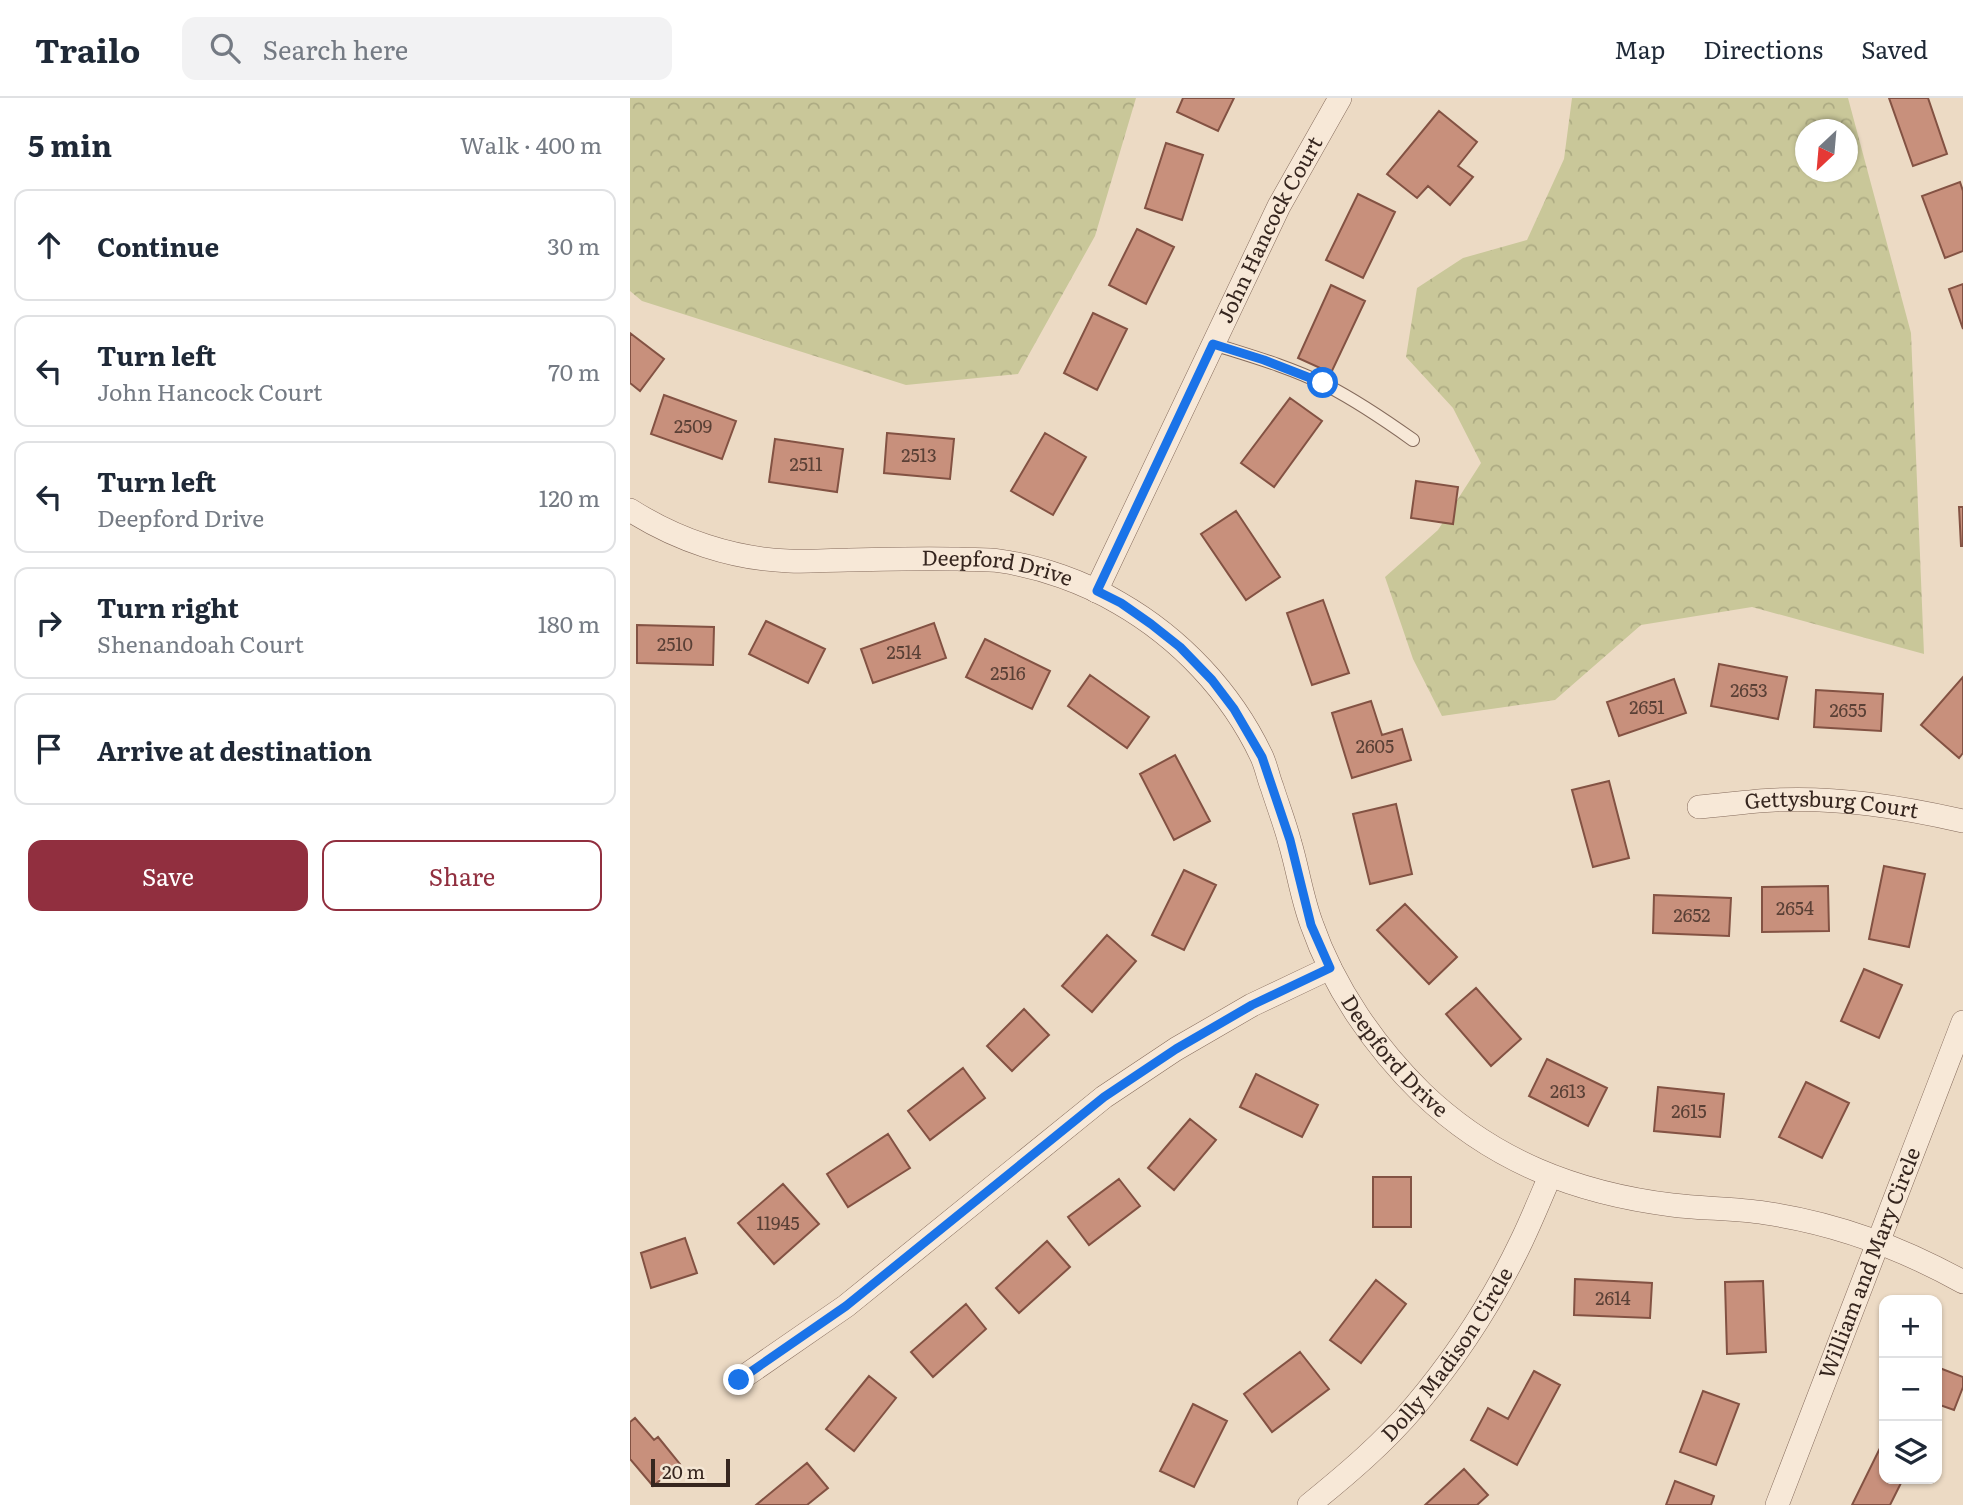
<!DOCTYPE html>
<html lang="en">
<head>
<meta charset="utf-8">
<style>
	:root { --surface:#fff; --page:#f2f2f3; --text:#1f2937; --muted:#747a83; --line:#e0e1e3; --accent:#912f3f }
	body { margin:0; font-family:Literata,serif; background:var(--page); color:var(--text) }
	.controls { position:absolute; right:21px; bottom:21px; display:grid; overflow:hidden; border-radius:14px; box-shadow:0 2px 5px #0004 }
	.controls button { width:63px; height:63px; display:grid; place-items:center; padding:0; border:0; border-bottom:2px solid var(--line); background:var(--surface); color:var(--text); font:35px sans-serif }
	.compass { position:absolute; left:1165px; top:21px; width:63px; height:63px; border-radius:50%; background:var(--surface); box-shadow:0 2px 5px #0004; rotate:206deg }
	.scale { position:absolute; left:21px; bottom:18px; width:79px; box-sizing:border-box; padding-left:7px; border:4px solid #36261f; border-top:0; font-size:19px; line-height:24px; white-space:nowrap; color:#36261f; -webkit-text-stroke:5px #f3e5d3; paint-order:stroke }
	.stop { position:absolute; width:21px; height:21px; margin:-16px; border:5px solid #1a73e8; border-radius:50%; background:#fff }
	.stop.end { background:#1a73e8; border-color:#fff; box-shadow:0 2px 7px #0008 }
	.list { margin:0; padding:0; list-style:none }
	h2 { display:flex; justify-content:space-between; align-items:center; height:91px; margin:0; padding:0 28px; font-size:30px }
	h2 small { font-size:23px; font-weight:400; color:var(--muted) }
	.list li { display:grid; grid-template-columns:46px 1fr auto; gap:21px; align-items:center; box-sizing:border-box; height:112px; margin:0 14px 14px; padding:0 14px; border:2px solid var(--line); border-radius:14px }
	.list b { display:block; font-size:26px; white-space:nowrap }
	.list p { margin:0; font-size:23px; white-space:nowrap; color:var(--muted) }
	.list em { font-size:23px; font-style:normal; color:var(--muted) }
	.actions { display:flex; gap:14px; padding:21px 28px }
	.actions a { flex:1; padding:16px 0; border:2px solid var(--accent); border-radius:14px; text-align:center; font-size:24px; color:var(--accent) }
	.actions .main { background:var(--accent); color:#fff }
	.icon { flex:none; width:38px; height:38px; fill:none; stroke:currentColor; stroke-width:2; stroke-linecap:round; stroke-linejoin:round }
	.map { position:relative; flex:none; width:1333px; height:1407px; overflow:hidden }
	header { display:flex; align-items:center; gap:42px; box-sizing:border-box; height:98px; padding:0 35px; background:var(--surface); border-bottom:2px solid var(--line) }
	header strong { font-size:33px }
	nav { display:flex; gap:38px; margin-inline-start:auto; font-size:24px }
	.search { width:490px; height:63px; background:var(--page); display:flex; align-items:center; gap:18px; box-sizing:border-box; padding:0 24px; border-radius:14px; color:var(--muted); font-size:26px }
	main { display:flex }
	aside { flex:1; background:var(--surface) }
	.map>svg:first-child { display:block }
	.forest { fill:url(#forest-crowns); fill-rule:evenodd }
	.building { fill:#c8907c; stroke:#835243; stroke-width:2 }
	.lines { fill:none; stroke-linecap:round; stroke-linejoin:round }
	.service-casing { stroke:#856b5c; stroke-width:14 }
	.minor-casing { stroke:#856b5c; stroke-width:24 }
	.service { stroke:#f7e8d7; stroke-width:12 }
	.minor { stroke:#f7e8d7; stroke-width:23 }
	.route { stroke:#1a73e8; stroke-width:9 }
	.labels { text-anchor:middle; stroke-width:5; stroke-linejoin:round; paint-order:stroke }
	.number-label { font-size:18px; fill:#5a4036 }
	.street-label { font-size:21px; fill:#36261f; stroke:#f3e5d3 }
</style>
</head>
<body>
<header>
<strong>Trailo</strong>
<div class="search"><svg class="icon" aria-label="search" viewBox="0 0 24 24"><circle cx="10" cy="10" r="6"/><path d="M15 15l6 6"/></svg>Search here</div>
<nav><a>Map</a><a>Directions</a><a>Saved</a></nav>
</header>
<main>
<aside>
<h2>5 min<small>Walk · 400 m</small></h2>
<ul class="list">
<li><svg class="icon" aria-label="ahead" viewBox="0 0 24 24"><path d="M12 20V5M6 11l6-6 6 6"/></svg><div><b>Continue</b></div><em>30 m</em></li>
<li><svg class="icon" aria-label="left" viewBox="0 0 24 24"><path d="M17 20v-9H6M10 6l-5 5 5 5"/></svg><div><b>Turn left</b><p>John Hancock Court</p></div><em>70 m</em></li>
<li><svg class="icon" aria-label="left" viewBox="0 0 24 24"><path d="M17 20v-9H6M10 6l-5 5 5 5"/></svg><div><b>Turn left</b><p>Deepford Drive</p></div><em>120 m</em></li>
<li><svg class="icon" aria-label="right" viewBox="0 0 24 24"><path d="M7 20v-9h11M14 6l5 5-5 5"/></svg><div><b>Turn right</b><p>Shenandoah Court</p></div><em>180 m</em></li>
<li><svg class="icon" aria-label="arrive" viewBox="0 0 24 24"><path d="M6 21V4h12l-3 4 3 4H6"/></svg><div><b>Arrive at destination</b></div></li>
</ul>
<div class="actions"><a class="main">Save</a><a>Share</a></div>
</aside>
<div class="map">
<svg width="1333" height="1407" viewBox="0 0 1333 1407">
	<defs>
		<pattern id="forest-crowns" width="20" height="18" patternUnits="userSpaceOnUse" patternTransform="scale(1.75)"><rect width="20" height="18" fill="#c9c799"/><path d="M2 6a3 3 0 1 1 6 0M12 15a3 3 0 1 1 6 0" fill="none" stroke="#adab83"/></pattern>
	</defs>
	<rect width="100%" height="100%" fill="#ecdac4"/>
	<path class="forest" d="M 0,0 L 506,0 L 465,138 L 388,276 L 276,287 L 12,203 L 0,193 Z
		M 942,0 L 1218,0 L 1281,235 L 1294,556 L 1122,509 L 1011,527 L 925,602 L 812,618 L 783,561 L 755,479 L 808,432 L 851,365 L 823,310 L 776,259 L 787,190 L 833,160 L 897,142 L 934,61 ZM 1176,32 L 1218,32 L 1218,74 L 1176,74 Z"/>
	<path class="building" d="M 553,0 L 604,0 L 588,33 L 547,14 Z
		M 1259,0 L 1298,0 L 1317,56 L 1283,68 Z
		M 809,13 L 847,44 L 828,68 L 843,79 L 820,107 L 798,88 L 787,100 L 757,76 Z
		M 536,45 L 573,57 L 552,122 L 515,110 Z
		M 1330,84 L 1333,93 L 1333,153 L 1315,160 L 1292,98 Z
		M 728,96 L 765,114 L 733,180 L 696,162 Z
		M 507,131 L 544,149 L 516,206 L 479,187 Z
		M 1333,186 L 1333,231 L 1319,191 Z
		M 701,187 L 735,203 L 701,275 L 668,260 Z
		M 463,215 L 497,231 L 467,292 L 434,275 Z
		M 0,235 L 34,261 L 10,293 L 0,285 Z
		M 34,297 L 106,323 L 92,361 L 21,336 Z
		M 660,300 L 692,323 L 644,389 L 611,365 Z
		M 257,335 L 324,341 L 320,381 L 254,375 Z
		M 415,335 L 456,359 L 423,417 L 381,393 Z
		M 145,341 L 213,351 L 207,394 L 139,384 Z
		M 786,383 L 828,389 L 823,426 L 781,420 Z
		M 1329,409 L 1333,409 L 1333,448 L 1331,448 Z
		M 606,413 L 650,479 L 616,502 L 571,436 Z
		M 693,502 L 719,575 L 682,587 L 657,515 Z
		M 136,523 L 195,551 L 178,585 L 119,556 Z
		M 304,525 L 316,560 L 243,585 L 231,551 Z
		M 7,527 L 84,529 L 83,567 L 7,565 Z
		M 355,541 L 420,573 L 402,611 L 336,579 Z
		M 1089,566 L 1157,579 L 1148,621 L 1081,608 Z
		M 460,577 L 519,619 L 497,650 L 438,608 Z
		M 1333,579 L 1333,655 L 1329,660 L 1291,627 Z
		M 1044,581 L 1056,615 L 989,638 L 977,604 Z
		M 1186,592 L 1253,596 L 1251,633 L 1184,629 Z
		M 741,603 L 752,637 L 772,631 L 781,662 L 722,680 L 702,615 Z
		M 545,657 L 580,723 L 544,742 L 510,676 Z
		M 979,683 L 999,760 L 963,769 L 942,692 Z
		M 766,706 L 782,776 L 740,786 L 723,716 Z
		M 1254,768 L 1295,776 L 1279,849 L 1239,841 Z
		M 554,772 L 586,787 L 554,852 L 522,837 Z
		M 1198,788 L 1199,833 L 1132,834 L 1132,789 Z
		M 1024,797 L 1101,800 L 1099,838 L 1023,835 Z
		M 775,806 L 827,859 L 799,886 L 747,832 Z
		M 477,837 L 506,863 L 462,914 L 432,888 Z
		M 1234,871 L 1272,887 L 1249,940 L 1211,923 Z
		M 846,890 L 891,941 L 861,968 L 816,916 Z
		M 394,911 L 419,937 L 382,973 L 357,948 Z
		M 917,961 L 977,990 L 958,1028 L 899,998 Z
		M 333,970 L 355,1000 L 300,1042 L 278,1013 Z
		M 626,976 L 688,1007 L 672,1039 L 610,1009 Z
		M 1176,984 L 1219,1005 L 1192,1060 L 1149,1039 Z
		M 1028,989 L 1094,996 L 1090,1039 L 1024,1033 Z
		M 560,1021 L 586,1042 L 544,1092 L 518,1070 Z
		M 258,1036 L 280,1070 L 218,1109 L 197,1076 Z
		M 743,1079 L 781,1079 L 781,1129 L 743,1129 Z
		M 489,1081 L 510,1108 L 459,1147 L 438,1119 Z
		M 153,1086 L 189,1126 L 144,1166 L 108,1125 Z
		M 55,1140 L 67,1175 L 21,1190 L 11,1155 Z
		M 417,1143 L 440,1169 L 389,1215 L 366,1190 Z
		M 945,1181 L 1022,1185 L 1020,1220 L 944,1217 Z
		M 746,1182 L 776,1206 L 731,1265 L 700,1242 Z
		M 1133,1183 L 1136,1254 L 1097,1256 L 1095,1184 Z
		M 336,1206 L 356,1231 L 303,1279 L 281,1254 Z
		M 670,1254 L 699,1291 L 642,1334 L 614,1296 Z
		M 1307,1269 L 1333,1279 L 1333,1289 L 1324,1312 L 1307,1306 Z
		M 904,1273 L 930,1287 L 887,1367 L 841,1342 L 858,1310 L 878,1321 Z
		M 239,1278 L 266,1300 L 224,1353 L 196,1331 Z
		M 1073,1293 L 1109,1306 L 1086,1367 L 1050,1354 Z
		M 563,1306 L 597,1323 L 564,1389 L 530,1373 Z
		M 5,1320 L 24,1342 L 28,1339 L 50,1366 L 23,1388 L 0,1361 L 0,1324 Z
		M 1253,1344 L 1254,1381 L 1273,1381 L 1260,1407 L 1222,1407 Z
		M 177,1365 L 198,1390 L 177,1407 L 126,1407 Z
		M 834,1371 L 858,1397 L 847,1407 L 795,1407 Z
		M 1045,1383 L 1084,1398 L 1081,1407 L 1036,1407 Z"/>
	<g class="lines">
		<defs>
			<path id="service" d="M 583,246 C 621,258 660,269 696,287 C 727,303 755,322 783,342"/>
			<g id="minor">
				<path id="s1" d="M 0,412 C 47,442 103,461 159,463 C 179,464 199,462 218,462 C 255,461 291,460 328,461 C 342,462 357,461 370,463 C 411,469 454,484 489,505 C 550,540 601,594 631,657 C 636,667 638,679 642,689 C 648,708 655,726 660,745 C 668,772 672,801 682,827 C 704,890 745,949 792,995 C 863,1063 946,1095 1042,1107 C 1073,1111 1104,1110 1135,1115 C 1204,1125 1272,1150 1333,1184"/>
				<path id="s2" d="M 466,493 L 649,108 L 710,0"/>
				<path id="s3" d="M 1069,709 C 1094,707 1120,703 1145,702 C 1209,699 1271,709 1333,723"/>
				<path d="M 109,1282 L 216,1208 L 474,999 L 546,951 L 622,907 L 700,870"/>
				<path id="s4" d="M 679,1407 C 716,1377 754,1345 785,1308 C 827,1258 864,1201 892,1142 C 902,1121 911,1099 920,1078"/>
				<path id="s5" d="M 1147,1407 L 1333,924"/>
			</g>
		</defs>
		<use href="#service" class="service-casing"/>
		<use href="#minor" class="minor-casing"/>
		<use href="#service" class="service"/>
		<use href="#minor" class="minor"/>
	</g>
	<g class="lines">
		<path class="route" d="M 109,1282 L 216,1208 L 474,999 L 546,951 L 622,907 L 700,870 L 681,827 L 660,742 L 632,659 L 604,611 L 582,582 L 550,549 L 521,526 L 491,505 L 467,493 L 583,246 L 634,262 L 693,285"/>
	</g>
	<g class="labels">
		<g class="number-label">
			<text x="63" y="335">2509</text>
			<text x="289" y="364">2513</text>
			<text x="176" y="373">2511</text>
			<text x="45" y="553">2510</text>
			<text x="274" y="561">2514</text>
			<text x="378" y="582">2516</text>
			<text x="1119" y="599">2653</text>
			<text x="1017" y="616">2651</text>
			<text x="1218" y="619">2655</text>
			<text x="745" y="655">2605</text>
			<text x="1165" y="817">2654</text>
			<text x="1062" y="824">2652</text>
			<text x="938" y="1000">2613</text>
			<text x="1059" y="1020">2615</text>
			<text x="148" y="1132">11945</text>
			<text x="983" y="1207">2614</text>
		</g>
		<g class="street-label">
			<text dy="7" stroke="none"><textPath href="#s2" startOffset="401">John Hancock Court</textPath></text>
			<text dy="7" stroke="none"><textPath href="#s1" startOffset="378">Deepford Drive</textPath></text>
			<text dy="7" stroke="none"><textPath href="#s3" startOffset="133">Gettysburg Court</textPath></text>
			<text dy="7" stroke="none"><textPath href="#s1" startOffset="1052">Deepford Drive</textPath></text>
			<text dy="7" stroke="none"><textPath href="#s5" startOffset="259">William and Mary Circle</textPath></text>
			<text dy="7" stroke="none"><textPath href="#s4" startOffset="206">Dolly Madison Circle</textPath></text>
		</g>
	</g>
</svg>
<div class="controls">
<button>+</button>
<button>−</button>
<button><svg class="icon" aria-label="layers" viewBox="0 0 24 24"><path d="M12 4l9 5-9 5-9-5zM3 14l9 5 9-5"/></svg></button>
</div>
<svg class="compass" viewBox="-18 -18 36 36"><path d="M0-13l5 13h-10z" fill="#e53935"/><path d="M0 13l5-13h-10z" fill="#747a83"/></svg>
<div class="scale">20 m</div>
<div class="stop" style="left:693px;top:285px"></div>
<div class="stop end" style="left:109px;top:1282px"></div>
</div>
</main>
</body>
</html>
